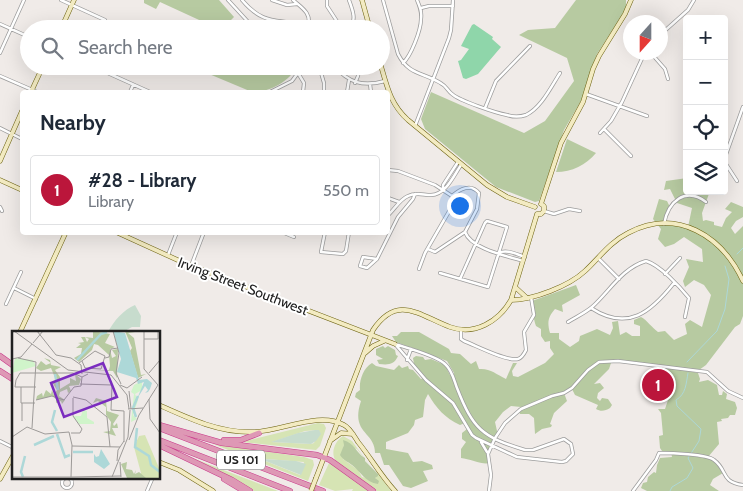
<!DOCTYPE html>
<html lang="en">
<head>
<meta charset="utf-8">
<style>
	:root { --surface:#fff; --page:#f6f6f7; --text:#1f2937; --muted:#747a83; --line:#e0e1e3; --accent:#bb163b }
	body { margin:0; font-family:Cabin,sans-serif; background:var(--page); color:var(--text) }
	.controls { position:absolute; right:15px; top:15px; display:grid; overflow:hidden; border-radius:5px; box-shadow:0 5px 20px #0002 }
	.controls button { width:45px; height:45px; display:grid; place-items:center; padding:0; border:0; border-bottom:1px solid var(--line); background:var(--surface); color:var(--text); font:25px sans-serif }
	.compass { position:absolute; left:623px; top:15px; width:45px; height:45px; border-radius:50%; background:var(--surface); box-shadow:0 5px 20px #0002; rotate:201deg }
	.you { position:absolute; left:459px; top:205px; width:18px; height:18px; margin:-12px; border:4px solid #fff; border-radius:50%; background:#1a73e8; box-shadow:0 0 0 8px #1a73e833 }
	.badge { display:grid; place-items:center; width:32px; height:32px; border-radius:50%; background:var(--accent); color:#fff; font-size:16px; font-weight:700 }
	.pin { position:absolute; translate:-50% -50%; border:2px solid #fff; box-shadow:0 1px 5px #0006 }
	.list { margin:0; padding:0; list-style:none }
	h2 { display:flex; justify-content:space-between; align-items:center; height:65px; margin:0; padding:0 20px; font-size:21px }
	h2 small { font-size:16px; font-weight:400; color:var(--muted) }
	.list li { display:grid; grid-template-columns:32px 1fr auto; gap:15px; align-items:center; box-sizing:border-box; height:70px; margin:0 10px 10px; padding:0 10px; border:1px solid var(--line); border-radius:5px }
	.list b { display:block; font-size:19px; white-space:nowrap }
	.list p { margin:0; font-size:16px; white-space:nowrap; color:var(--muted) }
	.list em { font-size:16px; font-style:normal; color:var(--muted) }
	.icon { flex:none; width:28px; height:28px; fill:none; stroke:currentColor; stroke-width:2; stroke-linecap:round; stroke-linejoin:round }
	.map { position:relative; flex:none; width:743px; height:491px; overflow:hidden }
	.search { position:absolute; background:var(--surface); box-shadow:0 5px 20px #0002; left:20px; top:20px; width:370px; height:55px; display:flex; align-items:center; gap:12px; box-sizing:border-box; padding:0 18px; border-radius:28px; color:var(--muted); font-size:19px }
	.panel { position:absolute; background:var(--surface); box-shadow:0 5px 20px #0002; left:20px; top:90px; width:370px; height:145px; border-radius:5px }
	.map>svg:first-child { display:block }
	.grass { fill:#d6e4b4; fill-rule:evenodd }
	.forest { fill:#b7caa1 }
	.wetland { fill:#c7dccd }
	.pitch { fill:#8fd6aa }
	.lines { fill:none; stroke-linecap:round; stroke-linejoin:round }
	.stream { stroke:#add8d8; stroke-width:1 }
	.street-casing { stroke:#9d9d9d; stroke-width:4 }
	.secondary-casing { stroke:#6d6311; stroke-width:5 }
	.highway-casing { stroke:#c93a8b; stroke-width:6 }
	.street { stroke:#fff; stroke-width:2.5 }
	.secondary { stroke:#f3ebc2; stroke-width:4 }
	.highway { stroke:#de98b5; stroke-width:5 }
	.secondary-bridge-casing { stroke:#6d6311; stroke-width:5; stroke-linecap:butt }
	.secondary-bridge { stroke:#f3ebc2; stroke-width:4 }
	.labels { text-anchor:middle; stroke-width:4; stroke-linejoin:round; paint-order:stroke }
	.shield { fill:#fff; stroke:#636363; stroke-width:1 }
	.shield-label { font-size:12px; font-weight:bold; fill:#202020 }
	.street-label { font-size:14px; fill:#202020; stroke:#fff }
	.inset-river { fill:none; stroke:#add8d8; stroke-width:2.5 }
	.inset-road { fill:none; stroke:#9d9a98; stroke-width:1 }
	.view { fill:#7b2cbf; fill-opacity:0.15; stroke:#7b2cbf; stroke-width:2.5 }
	.inset-edge { fill:none; stroke:#202020; stroke-width:2.5 }
</style>
</head>
<body>
<div class="map">
<svg width="743" height="491" viewBox="0 0 743 491">
	<rect width="100%" height="100%" fill="#f0ebe8"/>
	<path class="grass" d="M 318,423 L 324,424 L 326,428 L 320,446 L 316,450 L 242,442 ZM 319,430 L 314,443 L 311,444 L 272,442 L 305,431 Z
		M 343,436 L 352,441 L 371,467 L 357,449 L 344,445 L 342,452 L 343,459 L 358,470 L 362,477 L 376,480 L 375,478 L 378,474 L 391,491 L 377,491 L 336,461 C 330,453 335,441 343,436 Z
		M 213,444 L 304,457 L 313,460 L 314,465 L 308,481 ZM 266,459 L 304,462 L 300,475 L 263,460 Z
		M 192,458 L 195,459 L 278,491 L 254,491 L 237,480 Z
		M 329,463 L 331,464 L 370,491 L 352,491 L 353,489 L 335,491 L 319,485 Z"/>
	<path class="forest" d="M 144,0 L 219,0 L 234,17 L 228,23 L 233,29 L 208,29 L 210,25 L 160,2 L 156,9 L 144,3 Z
		M 576,0 L 626,0 L 626,9 L 597,54 L 589,75 L 585,94 L 564,130 L 539,201 L 535,202 L 496,187 L 425,129 L 421,119 L 431,92 L 524,133 L 545,121 L 574,81 L 567,58 L 519,35 L 528,30 L 555,28 Z
		M 190,66 L 298,66 C 288,82 271,92 252,92 Z
		M 567,139 L 596,153 C 586,165 572,172 556,172 Z
		M 687,178 L 687,191 L 710,191 L 702,213 L 703,221 L 706,220 L 714,222 L 714,225 L 722,227 L 726,218 L 732,212 L 725,209 L 731,202 L 743,207 L 743,217 L 736,221 L 731,228 L 735,234 L 743,226 L 743,316 L 740,324 L 735,327 L 706,365 L 699,370 L 690,369 L 690,371 L 698,373 L 700,379 L 699,382 L 708,380 L 717,385 L 719,395 L 722,395 L 723,391 L 727,394 L 726,399 L 735,402 L 737,408 L 735,415 L 730,415 L 728,418 L 721,419 L 722,421 L 717,422 L 719,444 L 708,457 L 716,461 L 723,473 L 713,479 L 710,485 L 719,491 L 647,491 L 641,488 L 643,483 L 647,482 L 648,477 L 654,472 L 656,473 L 657,465 L 660,458 L 672,457 L 671,452 L 662,451 L 660,448 L 659,436 L 663,435 L 661,413 L 658,409 L 665,409 L 672,388 L 668,377 L 661,374 L 659,369 L 663,367 L 612,360 L 609,369 L 594,384 L 600,383 L 604,388 L 598,393 L 597,398 L 600,401 L 602,398 L 608,399 L 612,405 L 610,408 C 605,411 601,412 596,409 L 598,405 L 575,395 L 572,389 L 564,393 L 567,401 L 554,413 L 550,424 L 552,425 L 551,427 L 542,429 L 535,434 L 534,418 L 529,414 L 520,414 L 518,409 L 521,407 L 511,406 L 503,412 L 495,422 L 497,431 L 499,432 L 489,451 L 489,463 C 483,465 470,459 461,458 L 461,449 L 466,442 L 462,439 L 462,433 L 467,429 L 465,423 L 460,425 C 445,418 436,408 428,394 L 425,400 L 423,417 L 415,420 L 414,425 L 408,433 L 386,442 L 386,449 L 408,453 L 413,462 L 422,461 L 432,465 L 433,469 L 423,471 L 428,481 L 411,488 L 403,486 L 389,465 L 384,465 L 380,453 L 375,453 C 375,431 350,434 361,401 L 355,397 L 356,393 L 360,390 C 359,381 363,368 372,363 L 376,366 L 394,370 L 399,365 L 402,368 L 408,366 L 409,369 L 413,370 L 421,379 L 425,377 L 414,364 L 413,358 L 416,356 L 423,357 L 425,360 L 431,359 L 445,365 L 450,375 L 453,377 L 454,373 L 447,361 L 396,342 L 392,336 L 397,336 L 401,332 L 419,332 L 449,349 L 451,353 L 460,354 L 471,364 L 476,361 L 479,369 C 490,368 496,374 506,379 L 513,363 L 517,363 L 512,371 L 513,376 L 518,377 L 545,363 L 554,354 L 550,348 L 550,341 L 545,342 L 541,336 L 541,329 L 536,326 C 533,318 533,309 532,301 L 576,285 L 580,295 L 562,305 L 563,312 L 555,309 C 548,317 547,322 550,333 L 559,333 L 559,339 L 570,347 L 579,341 L 580,336 L 597,329 L 610,335 L 613,328 L 612,322 L 618,321 L 620,335 L 626,332 L 632,336 L 640,336 L 640,326 L 634,324 L 634,320 L 641,317 C 648,321 651,327 658,332 L 665,331 L 674,340 L 687,334 L 685,324 L 690,320 L 702,327 L 711,295 L 704,285 L 694,280 L 685,287 L 683,281 L 689,267 L 686,259 L 703,262 L 702,249 L 684,237 L 674,244 L 665,247 L 658,239 L 661,229 L 653,219 L 659,199 L 667,201 L 670,207 L 664,223 L 688,227 L 692,208 L 677,203 L 670,189 L 664,190 L 666,181 Z
		M 383,346 L 385,348 L 388,346 L 395,350 L 396,355 L 398,356 C 394,365 388,365 379,364 L 377,360 L 383,359 L 376,355 L 376,349 Z
		M 343,440 C 355,443 356,453 365,458 L 365,461 L 378,474 L 378,476 L 375,478 L 379,481 L 378,484 C 365,482 361,472 352,465 C 347,461 344,461 340,455 L 344,445 Z"/>
	<path class="wetland" d="M 135,305 L 141,316 L 140,327 L 132,327 L 123,332 L 108,332 C 113,322 124,309 135,305 Z
		M 315,430 L 319,430 L 321,434 L 316,441 L 311,444 L 271,442 L 298,433 Z
		M 263,459 L 296,461 L 306,464 L 301,475 L 263,460 Z"/>
	<path class="pitch" d="M 474,24 L 493,37 L 492,39 L 501,47 L 478,74 L 466,79 L 463,78 L 458,61 L 461,60 L 469,49 L 461,46 L 472,25 Z"/>
	<g class="lines">
		<path class="stream" d="M 737,254 L 743,248
			M 687,362 L 717,331 L 725,309 L 729,279 L 725,266
			M 670,491 L 672,487 L 687,478 L 693,468 L 688,458 L 699,441 L 701,429 L 677,406 L 676,400 C 686,394 686,384 688,373"/>
		<defs>
			<path id="street" d="M 61,0 L 105,20
				M 228,0 L 251,25 L 258,29
				M 242,0 C 267,30 283,15 310,29
				M 272,0 L 287,5 L 297,4
				M 293,0 C 302,8 312,13 308,27
				M 327,0 L 327,6 L 342,29
				M 349,0 C 353,11 356,18 351,29
				M 383,0 L 398,54 C 409,76 424,72 442,84 C 446,86 448,91 452,94 C 460,101 496,113 507,115 C 513,117 520,117 526,115 C 541,108 551,87 560,73
				M 421,8 L 429,6 L 453,6
				M 0,24 L 29,37
				M 660,35 L 688,10 L 694,0
				M 650,52 L 665,69 L 668,79
				M 0,53 L 24,0
				M 403,63 C 411,56 421,30 421,19 C 422,12 420,7 417,0
				M 92,66 L 150,92
				M 319,66 L 324,83 L 324,92
				M 334,66 C 349,83 363,87 385,81
				M 298,73 L 304,83 L 303,92
				M 0,76 L 37,92
				M 355,83 L 358,76 L 359,66
				M 370,84 L 371,92
				M 130,92 L 133,85
				M 270,92 L 292,81 L 303,66
				M 347,92 L 349,80
				M 586,94 L 647,116
				M 485,108 L 496,81 L 530,46
				M 415,126 L 449,38 L 451,30 L 453,0
				M 0,128 L 22,139
				M 604,129 L 631,156
				M 600,133 L 611,121 L 622,102 L 645,52
				M 724,160 L 743,107
				M 724,161 L 737,181
				M 388,170 L 398,171 L 435,185 L 452,196 L 451,208 L 425,253 L 419,269
				M 443,189 L 443,185 L 458,162
				M 452,196 C 460,189 471,183 479,193 L 477,209 L 465,232 C 471,249 507,256 523,261
				M 388,198 L 399,202
				M 0,207 L 2,211
				M 544,211 L 554,214 L 569,209 L 580,211
				M 388,215 C 395,209 399,200 408,196 C 416,192 423,195 431,195 C 446,195 454,175 461,165
				M 664,224 C 668,202 685,186 706,202
				M 282,232 L 294,237
				M 325,232 L 321,252 L 343,254 L 346,251 L 349,232
				M 428,249 L 435,252 L 465,232
				M 498,253 C 507,249 516,254 525,257
				M 168,255 L 177,232
				M 598,258 L 619,279
				M 377,259 L 367,268 L 360,266 L 363,257 L 377,259 L 398,217 L 413,199 L 415,194
				M 191,266 L 204,232
				M 440,273 L 488,287 L 507,227 L 487,221 L 485,223 L 460,279
				M 665,274 L 680,258
				M 14,288 L 36,299
				M 6,304 L 21,272
				M 591,308 C 628,332 651,312 674,283
				M 568,322 C 576,317 585,313 592,307 C 609,292 622,268 646,261 C 660,265 680,287 689,298 L 685,317
				M 461,329 L 461,339 L 464,341 C 475,345 507,362 518,359 C 522,358 524,354 526,350 L 524,332 L 534,315 L 531,297
				M 395,344 C 407,348 437,356 445,364 C 452,370 454,380 457,388 C 473,429 482,437 525,450 L 533,450 L 564,439 L 571,444 L 573,454 L 566,461 L 562,462 L 517,457 L 476,438 L 472,435 L 453,403 L 426,380 Z
				M 407,360 L 411,349
				M 0,441 L 14,448
				M 481,442 L 487,452
				M62 483a5 5 0 1 1 10 0a5 5 0 1 1-10 0Z
				M 147,491 L 153,477
				M 489,491 L 491,475 L 488,454 L 495,438 L 505,423 L 521,409 L 552,396 L 564,393 L 572,388 L 588,370 L 599,362 L 618,361 L 707,372 L 728,391 L 743,398
				M 633,491 L 656,460 L 659,453 C 670,453 707,454 714,460 C 728,470 720,482 743,485"/>
			<path id="secondary" d="M 362,0 L 370,29
				M 61,29 L 74,0
				M 381,66 C 387,87 391,105 408,120 L 487,185 L 507,197 L 535,207
				M 31,92 L 43,66
				M 0,161 L 22,111
				M 0,180 L 22,190
				M 541,204 L 561,143 L 583,102 L 593,69 L 599,56 L 625,14 L 631,0
				M 537,214 L 541,214 L 544,211 L 544,206 L 541,204
				M 116,232 L 182,262 L 395,344
				M 515,287 L 527,298
				M 511,300 C 533,300 569,286 585,271 C 599,258 610,242 628,233 C 677,207 722,236 743,281
				M 20,332 L 66,232
				M 365,353 L 373,346 L 384,341
				M 159,405 C 188,418 217,432 250,432 C 279,433 318,410 344,425 C 350,428 354,436 358,442 C 371,458 381,476 395,491
				M 330,441 L 341,433 L 353,434
				M 159,462 L 179,470 L 213,491
				M 316,478 L 373,330 C 398,293 420,316 450,327 C 475,336 499,321 511,300 L 537,214
				M 0,479 L 14,454"/>
			<path id="highway" d="M 0,356 L 14,366
				M 0,371 L 14,380
				M 159,425 L 222,443 L 317,455 L 330,460 L 373,491
				M 159,428 L 323,491
				M 159,440 L 290,491
				M 224,440 L 241,440 L 259,433
				M 159,445 L 232,480 L 250,491
				M 224,479 L 244,491"/>
		</defs>
		<use href="#street" class="street-casing"/>
		<use href="#secondary" class="secondary-casing"/>
		<use href="#highway" class="highway-casing"/>
		<use href="#street" class="street"/>
		<use href="#secondary" class="secondary"/>
		<use href="#highway" class="highway"/>
		<defs>
			<path id="secondary-bridge" d="M 311,491 L 316,478"/>
		</defs>
		<use href="#secondary-bridge" class="secondary-bridge-casing"/>
		<use href="#secondary-bridge" class="secondary-bridge"/>
	</g>
	<g class="labels">
		<rect class="shield" x="217" y="450.5" width="48" height="19" rx="4"/>
		<g class="shield-label">
			<text x="241" y="464">US 101</text>
		</g>
		<g class="street-label">
			<text transform="translate(243 286) rotate(21)" y="5">Irving Street Southwest</text>
		</g>
	</g>
	<g transform="translate(12 331)">
		<rect width="148" height="148" fill="#f0ebe8"/>
		<path d="M 133,104 L 147,137 L 147,147 L 126,147 L 129,142 L 122,116 L 127,105 Z" fill="#d6e4b4"/>
		<path d="M 81,0 L 98,3 L 93,12 L 103,16 L 98,18 L 100,27 L 104,25 L 100,19 L 106,18 L 105,47 L 101,40 L 82,39 L 97,39 L 98,35 L 97,24 L 86,14 L 82,13 L 80,19 L 67,31 L 62,27 L 69,23 L 70,17 L 64,17 L 69,13 L 66,12 L 72,11 L 69,6 L 73,6 L 75,11 L 77,8 L 73,6 L 81,7 ZM 113,0 L 123,1 L 116,2 L 122,7 L 129,44 L 134,43 L 126,47 L 118,20 L 120,17 ZM 32,27 L 38,29 L 39,34 L 49,36 L 43,39 L 48,46 L 48,58 L 58,52 L 58,47 L 64,50 L 63,43 L 69,48 L 67,54 L 57,55 L 59,60 L 56,62 L 55,58 L 48,61 L 47,65 L 53,69 L 50,73 L 49,70 L 44,72 L 44,68 L 40,65 L 24,69 L 25,65 L 30,62 L 31,66 L 34,59 L 39,63 L 40,59 L 42,64 L 45,59 L 40,51 L 44,49 L 39,37 L 29,40 L 24,37 L 29,30 L 34,34 L 39,32 ZM 84,67 L 94,70 L 95,80 L 107,84 L 101,93 L 102,95 L 105,92 L 106,97 L 100,97 L 104,105 L 91,101 L 98,100 L 99,91 L 94,84 L 94,76 L 86,70 L 81,72 ZM 115,131 L 114,138 L 120,139 L 122,143 L 124,139 L 123,143 L 127,141 L 134,147 L 115,147 L 109,133 Z" fill="#b7caa1"/>
		<path d="M 3,27 L 21,29 L 24,35 L 0,42 ZM 130,50 L 130,59 L 123,63 L 126,69 L 121,84 L 125,88 L 119,91 L 122,63 L 119,61 L 122,54 ZM 71,79 L 75,80 L 75,87 L 82,91 L 82,93 L 67,93 L 61,85 L 69,85 Z" fill="#d0f4ca"/>
		<path d="M 101,0 L 113,2 L 127,49 L 135,48 L 140,52 L 138,58 L 136,61 L 133,62 L 136,59 L 133,55 L 125,68 L 132,51 L 126,53 L 124,47 L 105,41 L 109,28 ZM 89,118 L 98,133 L 92,138 L 82,131 L 82,123 L 84,126 L 87,125 Z" fill="#add8d8"/>
		<path class="inset-river" d="M 65,29 L 89,3 L 95,1M 43,43 L 46,59M 43,79 L 40,91 L 45,100M 124,86 L 121,77 L 126,65M 125,97 L 123,116 L 137,125 L 139,134 L 148,141M 45,103 L 53,126 L 58,124M 22,114 L 42,105M 61,121 L 81,121M 11,146 L 9,141 L 13,125"/>
		<path class="inset-road" d="M 2,0 L 56,39 L 99,44 L 115,64 L 117,78M 25,0 L 44,24 L 59,27 L 69,34 L 70,43M 101,0 L 107,22 L 104,42 L 109,53M 132,8 L 146,8 L 146,1M 21,12 L 31,0M 6,27 L 24,31 L 20,97M 93,27 L 97,26 L 99,18 L 106,17M 0,28 L 9,26 L 20,13M 67,32 L 83,20 L 93,25 L 89,38 L 73,37 L 70,30M 137,42 L 148,29M 68,53 L 100,54 L 99,79 L 112,80 L 112,111M 108,54 L 115,57 L 130,46M 9,56 L 9,72 L 23,72M 24,56 L 3,56 L 4,49 L 8,42 L 61,42 L 70,46 L 76,43M 117,60 L 119,78M 61,66 L 74,69 L 95,86 L 98,116M 137,68 L 138,88 L 148,102M 24,69 L 40,65 L 52,69 L 62,56 L 69,55 L 70,46M 116,78 L 131,77M 10,90 L 10,72M 59,102 L 68,102 L 70,98 L 61,85 L 61,67M 0,106 L 15,96 L 33,103 L 57,101 L 60,114 L 59,146 L 0,146M 117,109 L 127,84 L 146,54 L 132,38 L 132,0M 60,115 L 108,116M 105,130 L 106,119 L 112,110M 108,131 L 109,146M 59,146 L 109,145M 100,146 L 116,106 L 118,79"/>
		<path class="view" d="M 91,32 L 105,66 L 52,86 L 39,52 Z"/>
		<rect width="148" height="148" class="inset-edge"/>
	</g>
</svg>
<div class="controls">
<button>+</button>
<button>−</button>
<button><svg class="icon" aria-label="locate" viewBox="0 0 24 24"><circle cx="12" cy="12" r="6"/><path d="M12 2v4M12 18v4M2 12h4M18 12h4"/></svg></button>
<button><svg class="icon" aria-label="layers" viewBox="0 0 24 24"><path d="M12 4l9 5-9 5-9-5zM3 14l9 5 9-5"/></svg></button>
</div>
<svg class="compass" viewBox="-18 -18 36 36"><path d="M0-13l5 13h-10z" fill="#e53935"/><path d="M0 13l5-13h-10z" fill="#747a83"/></svg>
<div class="you"></div>
<div class="pin badge" style="left:658px;top:385px">1</div>
<div class="search"><svg class="icon" aria-label="search" viewBox="0 0 24 24"><circle cx="10" cy="10" r="6"/><path d="M15 15l6 6"/></svg>Search here</div>
<section class="panel">
<h2>Nearby<small></small></h2>
<ul class="list">
<li><span class="badge">1</span><div><b>#28 - Library</b><p>Library</p></div><em>550 m</em></li>
</ul>
</section>
</div>
</body>
</html>
